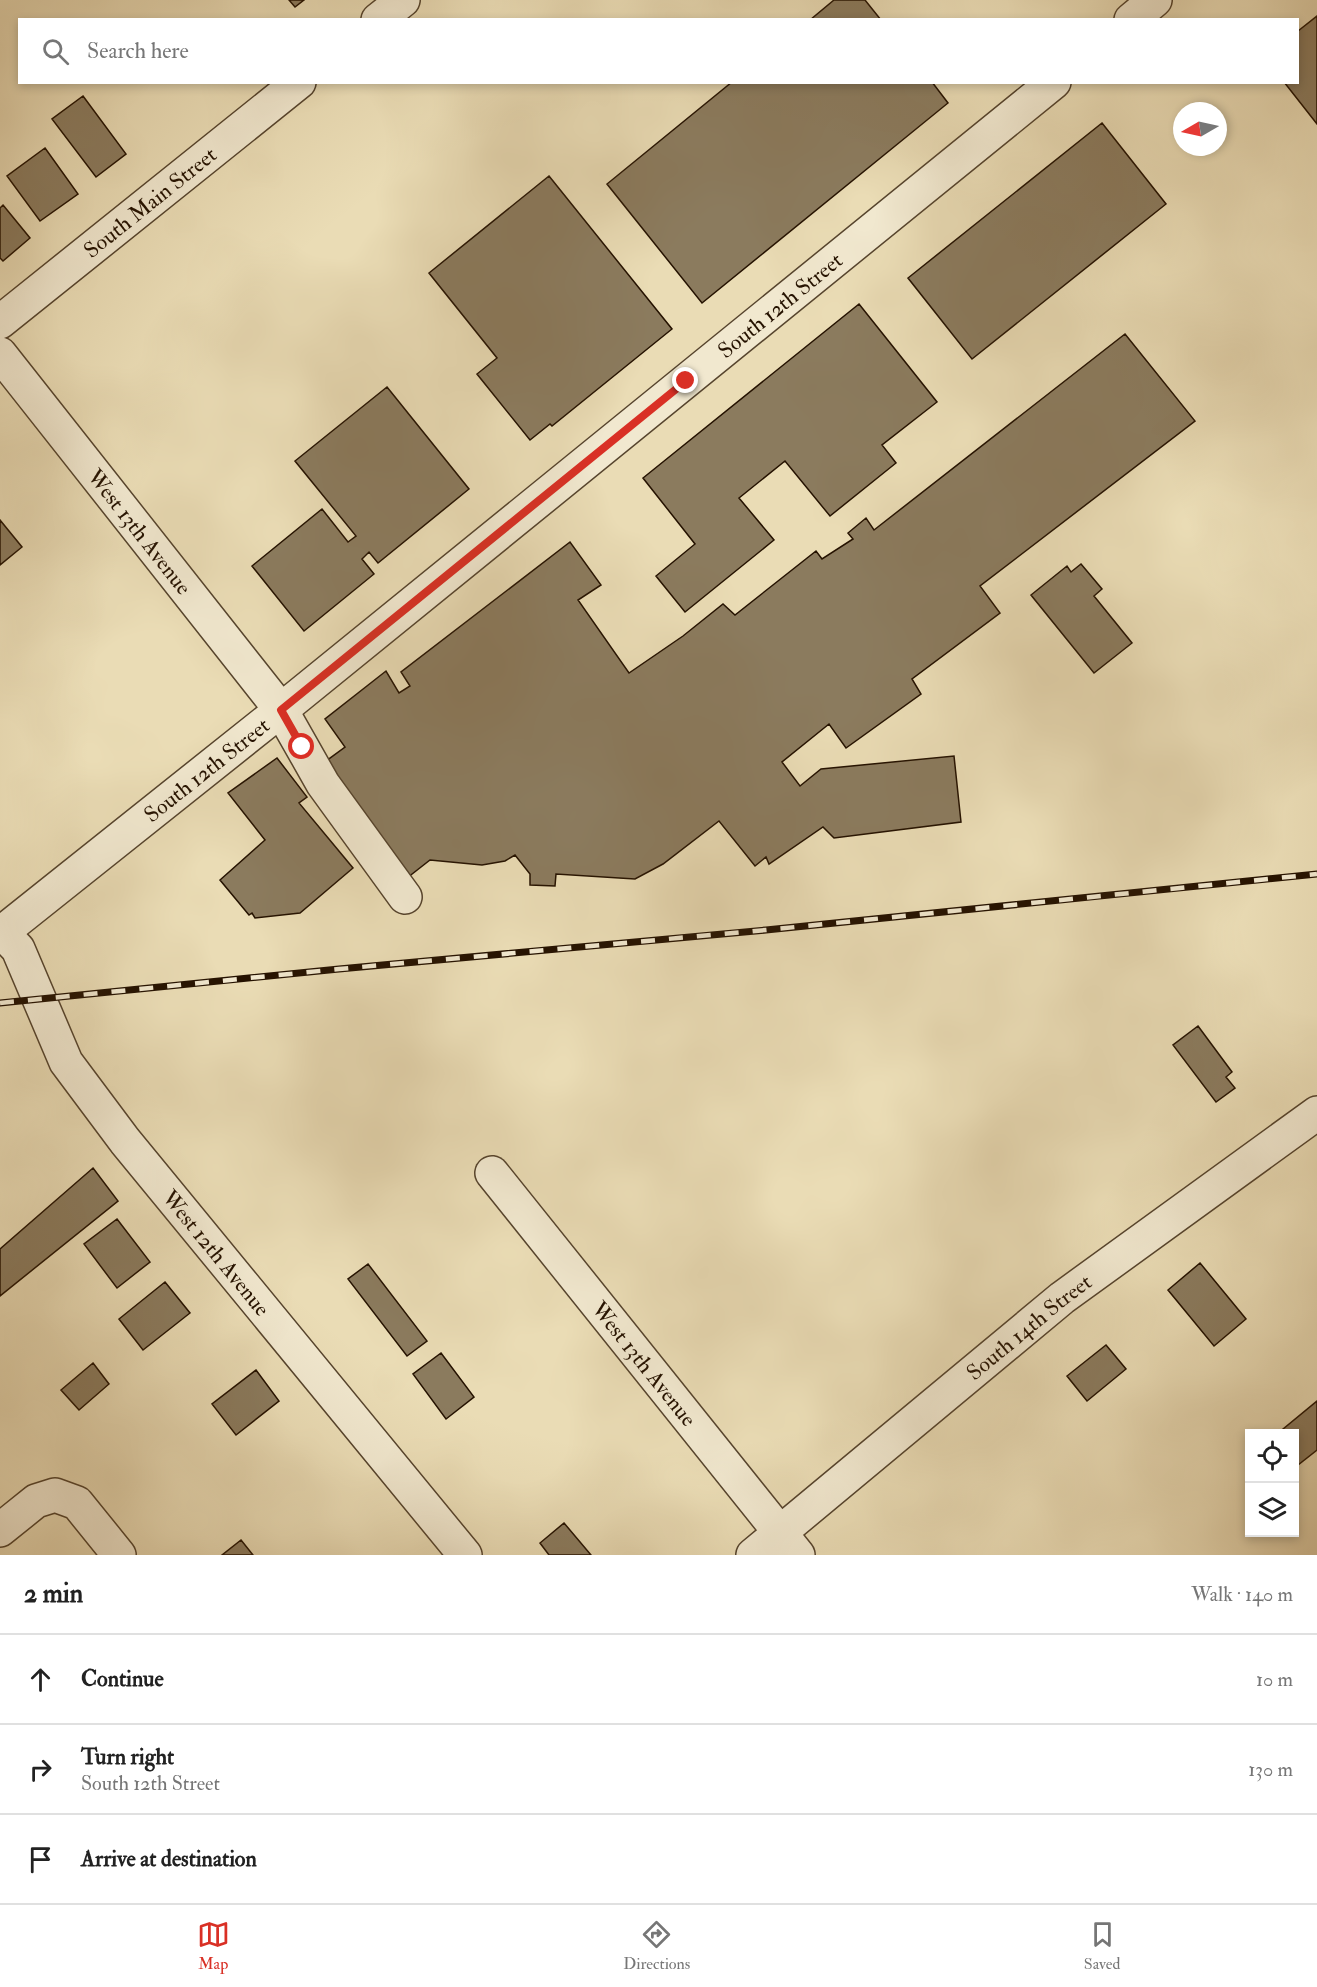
<!DOCTYPE html>
<html lang="en">
<head>
<meta charset="utf-8">
<style>
	:root { --surface:#fff; --page:#f6f6f6; --text:#222; --muted:#767676; --line:#e0e0e0; --accent:#d93025 }
	body { margin:0; font-family:"IM FELL Double Pica",serif; background:var(--page); color:var(--text) }
	.controls { position:absolute; right:18px; bottom:18px; display:grid; overflow:hidden; border-radius:0px; box-shadow:0 3px 9px #0003 }
	.controls button { width:54px; height:54px; display:grid; place-items:center; padding:0; border:0; border-bottom:2px solid var(--line); background:var(--surface); color:var(--text); font:30px sans-serif }
	.compass { position:absolute; left:1173px; top:102px; width:54px; height:54px; border-radius:50%; background:var(--surface); box-shadow:0 3px 9px #0003; rotate:261deg }
	.stop { position:absolute; width:18px; height:18px; margin:-14px; border:4px solid #d93025; border-radius:50%; background:#fff }
	.stop.end { background:#d93025; border-color:#fff; box-shadow:0 2px 6px #0008 }
	.list { margin:0; padding:0; list-style:none }
	h2 { display:flex; justify-content:space-between; align-items:center; height:78px; margin:0; padding:0 24px; font-size:26px }
	h2 small { font-size:20px; font-weight:400; color:var(--muted) }
	.list li { display:grid; grid-template-columns:39px 1fr auto; gap:18px; align-items:center; box-sizing:border-box; height:90px; padding:0 24px; border-top:2px solid var(--line) }
	.list b { display:block; font-size:22px; white-space:nowrap }
	.list p { margin:0; font-size:20px; white-space:nowrap; color:var(--muted) }
	.list em { font-size:20px; font-style:normal; color:var(--muted) }
	.icon { flex:none; width:33px; height:33px; fill:none; stroke:currentColor; stroke-width:2; stroke-linecap:round; stroke-linejoin:round }
	.map { position:relative; flex:none; width:1317px; height:1555px; overflow:hidden }
	.search { position:absolute; background:var(--surface); box-shadow:0 3px 9px #0003; left:18px; right:18px; top:18px; height:66px; display:flex; align-items:center; gap:15px; box-sizing:border-box; padding:0 21px; border-radius:0px; color:var(--muted); font-size:22px }
	.sheet { height:348px; background:var(--surface) }
	nav { display:flex; justify-content:space-around; align-items:center; box-sizing:border-box; height:84px; border-top:2px solid var(--line); background:var(--surface); font-size:16px; color:var(--muted) }
	nav a { display:grid; justify-items:center; gap:3px }
	nav .on { color:var(--accent) }
	.map>svg:first-child { display:block }
	.building { fill:#8b7b5e; stroke:#251200; stroke-width:1.5 }
	.lines { fill:none; stroke-linecap:round; stroke-linejoin:round }
	.minor-casing { stroke:#56442d; stroke-width:36 }
	.minor { stroke:#f1e8cf; stroke-width:33 }
	.rail-casing { stroke:#251200; stroke-width:7 }
	.rail { stroke:#f1e8cf; stroke-width:4.5; stroke-dasharray:14; stroke-linecap:butt }
	.route { stroke:#d93025; stroke-width:8 }
	.labels { text-anchor:middle; stroke-width:4.5; stroke-linejoin:round; paint-order:stroke }
	.street-label { font-size:22px; fill:#251200; stroke:#f1e8cf }
</style>
</head>
<body>
<div class="map">
<svg width="1317" height="1555" viewBox="0 0 1317 1555">
	<rect width="100%" height="100%" fill="#eadcb5"/>
	<filter id="stains"><feTurbulence type="fractalNoise" baseFrequency=".00333" numOctaves="4"/><feColorMatrix values="0 0 0 0 .2 0 0 0 0 .09 0 0 0 0 .02 0 0 0 .5 -.17"/></filter>
	<radialGradient id="worn" r=".72"><stop offset=".6" stop-color="#630" stop-opacity="0"/><stop offset="1" stop-color="#630" stop-opacity=".3"/></radialGradient>
	<path class="building" d="M 289,0 L 304,0 L 295,7 Z
		M 834,0 L 865,0 L 881,20 L 810,20 Z
		M 1317,16 L 1317,124 L 1284,82 L 1298,82 L 1298,31 Z
		M 732,82 L 932,82 L 948,103 L 702,303 L 607,184 Z
		M 83,96 L 126,154 L 96,177 L 52,119 Z
		M 1102,123 L 1166,204 L 972,359 L 908,278 Z
		M 45,148 L 78,194 L 40,221 L 7,176 Z
		M 549,176 L 672,329 L 552,426 L 550,424 L 530,440 L 477,374 L 497,358 L 429,273 Z
		M 3,205 L 30,238 L 3,261 L 0,258 L 0,208 Z
		M 859,304 L 937,402 L 882,445 L 896,463 L 830,516 L 785,461 L 739,498 L 774,540 L 685,612 L 656,576 L 695,544 L 643,478 Z
		M 1125,334 L 1195,421 L 980,586 L 1000,613 L 912,679 L 921,694 L 846,748 L 829,724 L 782,762 L 800,786 L 821,769 L 954,756 L 961,822 L 834,838 L 823,827 L 769,864 L 766,857 L 755,866 L 719,821 L 663,864 L 635,879 L 556,874 L 555,886 L 530,885 L 530,874 L 515,855 L 505,861 L 482,865 L 430,860 L 407,878 L 322,764 L 345,747 L 325,719 L 386,671 L 399,693 L 410,686 L 401,672 L 570,542 L 601,585 L 578,600 L 629,673 L 683,636 L 723,604 L 735,615 L 816,551 L 822,559 L 853,539 L 848,533 L 866,518 L 874,530 Z
		M 387,387 L 469,489 L 378,563 L 369,552 L 362,559 L 374,574 L 304,631 L 252,566 L 322,509 L 348,542 L 356,536 L 295,461 Z
		M 0,520 L 22,547 L 0,565 Z
		M 1081,564 L 1102,589 L 1094,596 L 1132,643 L 1094,673 L 1031,595 L 1067,566 L 1071,572 Z
		M 277,758 L 307,797 L 299,803 L 353,868 L 300,913 L 255,918 L 252,913 L 249,915 L 220,880 L 265,840 L 228,793 Z
		M 1198,1026 L 1232,1072 L 1226,1077 L 1235,1088 L 1216,1102 L 1173,1045 Z
		M 93,1168 L 118,1201 L 0,1296 L 0,1249 Z
		M 117,1219 L 150,1262 L 117,1288 L 84,1244 Z
		M 1200,1263 L 1246,1319 L 1214,1346 L 1168,1290 Z
		M 368,1264 L 427,1341 L 407,1356 L 348,1279 Z
		M 165,1282 L 190,1313 L 143,1350 L 119,1319 Z
		M 1106,1345 L 1126,1369 L 1087,1401 L 1067,1376 Z
		M 441,1353 L 474,1397 L 446,1419 L 413,1374 Z
		M 93,1363 L 109,1384 L 79,1410 L 61,1390 Z
		M 256,1370 L 279,1401 L 236,1435 L 212,1404 Z
		M 1317,1401 L 1317,1450 L 1298,1465 L 1294,1461 L 1294,1434 L 1277,1434 Z
		M 564,1523 L 591,1555 L 549,1555 L 540,1543 Z
		M 241,1540 L 253,1555 L 222,1555 Z"/>
	<g class="lines">
		<defs>
			<g id="minor">
				<path d="M 378,20 L 403,0"/>
				<path d="M 1131,20 L 1155,0"/>
				<path id="s1" d="M 0,322 L 299,82"/>
				<path id="s2" d="M 0,354 L 281,710 L 323,784 L 405,897"/>
				<path id="s3" d="M 0,930 L 18,949 L 66,1062 L 125,1141 L 465,1555"/>
				<path id="s4" d="M 0,934 L 281,710 L 1054,82"/>
				<path id="s5" d="M 492,1173 L 798,1555"/>
				<path d="M 0,1530 L 36,1501 L 55,1495 L 77,1503 L 119,1555"/>
				<path id="s6" d="M 753,1555 L 1062,1298 L 1317,1113"/>
			</g>
		</defs>
		<use href="#minor" class="minor-casing"/>
		<use href="#minor" class="minor"/>
		<defs>
			<path id="rail" d="M 0,1003 L 339,969 L 766,930 L 1317,874"/>
		</defs>
		<use href="#rail" class="rail-casing"/>
		<use href="#rail" class="rail"/>
	</g>
	<g class="lines">
		<path class="route" d="M 302,747 L 281,710 L 686,381"/>
	</g>
	<g class="labels">
		<g class="street-label">
			<text dy="8" stroke="none"><textPath href="#s1" startOffset="192">South Main Street</textPath></text>
			<text dy="8" stroke="none"><textPath href="#s4" startOffset="1002">South 12th Street</textPath></text>
			<text dy="8" stroke="none"><textPath href="#s2" startOffset="226">West 13th Avenue</textPath></text>
			<text dy="8" stroke="none"><textPath href="#s4" startOffset="264">South 12th Street</textPath></text>
			<text dy="8" stroke="none"><textPath href="#s3" startOffset="392">West 12th Avenue</textPath></text>
			<text dy="8" stroke="none"><textPath href="#s6" startOffset="358">South 14th Street</textPath></text>
			<text dy="8" stroke="none"><textPath href="#s5" startOffset="244">West 13th Avenue</textPath></text>
		</g>
	</g>
	<rect width="100%" height="100%" filter="url(#stains)"/>
	<rect width="100%" height="100%" fill="url(#worn)"/>
</svg>
<div class="controls">
<button><svg class="icon" aria-label="locate" viewBox="0 0 24 24"><circle cx="12" cy="12" r="6"/><path d="M12 2v4M12 18v4M2 12h4M18 12h4"/></svg></button>
<button><svg class="icon" aria-label="layers" viewBox="0 0 24 24"><path d="M12 4l9 5-9 5-9-5zM3 14l9 5 9-5"/></svg></button>
</div>
<svg class="compass" viewBox="-18 -18 36 36"><path d="M0-13l5 13h-10z" fill="#e53935"/><path d="M0 13l5-13h-10z" fill="#767676"/></svg>
<div class="stop" style="left:302px;top:747px"></div>
<div class="stop end" style="left:686px;top:381px"></div>
<div class="search"><svg class="icon" aria-label="search" viewBox="0 0 24 24"><circle cx="10" cy="10" r="6"/><path d="M15 15l6 6"/></svg>Search here</div>
</div>
<section class="sheet">
<h2>2 min<small>Walk · 140 m</small></h2>
<ul class="list">
<li><svg class="icon" aria-label="ahead" viewBox="0 0 24 24"><path d="M12 20V5M6 11l6-6 6 6"/></svg><div><b>Continue</b></div><em>10 m</em></li>
<li><svg class="icon" aria-label="right" viewBox="0 0 24 24"><path d="M7 20v-9h11M14 6l5 5-5 5"/></svg><div><b>Turn right</b><p>South 12th Street</p></div><em>130 m</em></li>
<li><svg class="icon" aria-label="arrive" viewBox="0 0 24 24"><path d="M6 21V4h12l-3 4 3 4H6"/></svg><div><b>Arrive at destination</b></div></li>
</ul>
</section>
<nav>
<a class="on"><svg class="icon" aria-label="map" viewBox="0 0 24 24"><path d="M3 6l6-2 6 2 6-2v14l-6 2-6-2-6 2zM9 4v14M15 6v14"/></svg>Map</a>
<a><svg class="icon" aria-label="directions" viewBox="0 0 24 24"><path d="M12 3l9 9-9 9-9-9zM9 14v-3h6M13 9l2 2-2 2"/></svg>Directions</a>
<a><svg class="icon" aria-label="saved" viewBox="0 0 24 24"><path d="M7 4h10v16l-5-4-5 4z"/></svg>Saved</a>
</nav>
</body>
</html>
